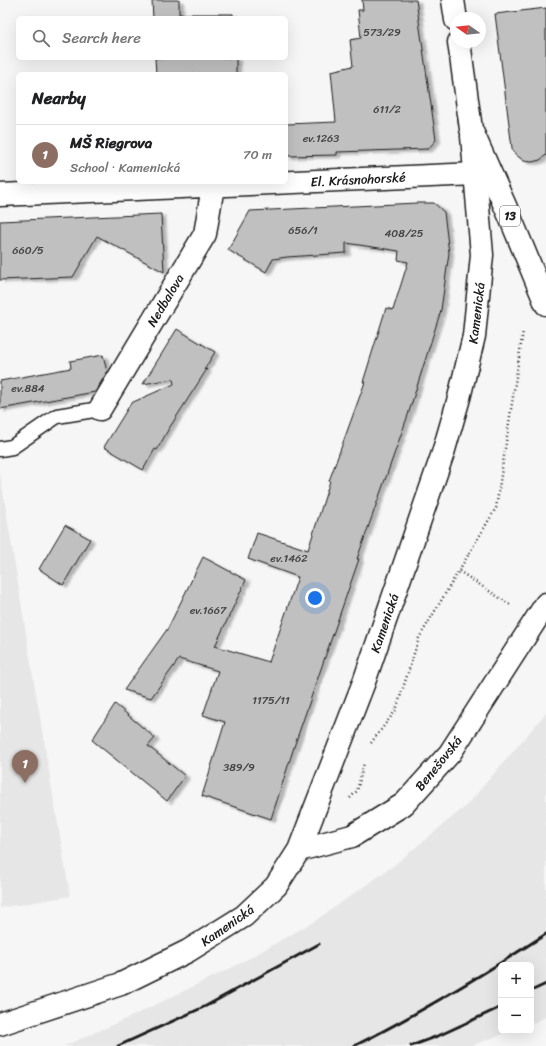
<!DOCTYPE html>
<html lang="en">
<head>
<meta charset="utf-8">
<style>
	:root { --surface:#fff; --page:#f6f6f6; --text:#202124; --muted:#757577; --line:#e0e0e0; --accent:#7c3aed }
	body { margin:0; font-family:Sriracha,sans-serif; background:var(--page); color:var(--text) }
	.controls { position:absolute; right:12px; bottom:12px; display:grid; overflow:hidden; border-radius:6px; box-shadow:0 4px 16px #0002 }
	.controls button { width:36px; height:36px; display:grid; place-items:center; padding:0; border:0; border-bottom:1px solid var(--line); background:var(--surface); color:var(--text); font:20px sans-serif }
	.compass { position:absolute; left:450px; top:12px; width:36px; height:36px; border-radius:50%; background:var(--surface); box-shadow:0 4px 16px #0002; rotate:284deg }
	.you { position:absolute; left:315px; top:598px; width:14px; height:14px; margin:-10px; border:3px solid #fff; border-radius:50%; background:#1a73e8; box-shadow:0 0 0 6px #1a73e833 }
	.badge { display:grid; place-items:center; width:26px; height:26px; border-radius:50%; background:var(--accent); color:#fff; font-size:13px; font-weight:700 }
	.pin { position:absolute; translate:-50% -33px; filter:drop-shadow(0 1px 2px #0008) }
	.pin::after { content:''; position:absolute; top:21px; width:14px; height:12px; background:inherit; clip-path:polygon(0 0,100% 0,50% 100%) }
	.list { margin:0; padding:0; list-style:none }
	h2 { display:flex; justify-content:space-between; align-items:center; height:52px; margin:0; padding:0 16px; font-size:17px }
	h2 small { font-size:13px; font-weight:400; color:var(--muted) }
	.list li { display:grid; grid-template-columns:26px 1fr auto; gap:12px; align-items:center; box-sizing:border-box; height:60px; padding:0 16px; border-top:1px solid var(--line) }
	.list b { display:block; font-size:15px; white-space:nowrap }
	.list p { margin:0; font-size:13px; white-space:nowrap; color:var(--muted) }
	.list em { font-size:13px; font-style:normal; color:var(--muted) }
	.icon { flex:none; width:22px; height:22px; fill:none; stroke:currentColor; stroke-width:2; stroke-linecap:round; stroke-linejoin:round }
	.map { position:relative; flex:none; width:546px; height:1046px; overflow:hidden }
	.search { position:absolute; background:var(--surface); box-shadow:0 4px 16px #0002; left:16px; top:16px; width:272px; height:44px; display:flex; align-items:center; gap:10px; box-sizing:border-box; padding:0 14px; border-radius:6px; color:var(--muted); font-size:15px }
	.panel { position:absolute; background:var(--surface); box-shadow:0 4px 16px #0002; left:16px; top:72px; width:272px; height:112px; border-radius:6px }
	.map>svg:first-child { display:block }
	.built { fill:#e6e6e6 }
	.building { fill:#c0c0c0; stroke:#1c1c1c; filter:url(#shadow) }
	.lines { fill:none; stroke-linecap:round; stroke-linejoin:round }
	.service-casing { stroke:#1c1c1c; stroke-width:17 }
	.minor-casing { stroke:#1c1c1c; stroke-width:25 }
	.tertiary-casing { stroke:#1c1c1c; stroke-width:25 }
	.primary-casing { stroke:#1c1c1c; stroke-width:25 }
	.path { stroke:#1c1c1c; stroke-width:2.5; stroke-dasharray:1 3; stroke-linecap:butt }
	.service { stroke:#fff; stroke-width:14 }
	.minor { stroke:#fff; stroke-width:22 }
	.tertiary { stroke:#fff; stroke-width:22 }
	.primary { stroke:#fff; stroke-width:22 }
	.rail { stroke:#1c1c1c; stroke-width:3 }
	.labels { text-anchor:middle; stroke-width:3; stroke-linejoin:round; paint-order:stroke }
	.number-label { font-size:11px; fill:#454545 }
	.shield { fill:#fff; stroke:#606060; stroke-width:1 }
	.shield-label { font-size:12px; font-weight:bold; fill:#1c1c1c }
	.street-label { font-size:13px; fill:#1c1c1c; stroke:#fff }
</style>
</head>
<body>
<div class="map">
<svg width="546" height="1046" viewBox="0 0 546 1046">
	<defs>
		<filter id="shadow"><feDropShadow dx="4.5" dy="2.5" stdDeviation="1" flood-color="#0004"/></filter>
	</defs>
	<rect width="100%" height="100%" fill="#f6f6f6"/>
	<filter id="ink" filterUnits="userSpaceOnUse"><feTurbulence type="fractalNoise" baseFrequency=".025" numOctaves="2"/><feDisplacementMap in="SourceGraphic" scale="8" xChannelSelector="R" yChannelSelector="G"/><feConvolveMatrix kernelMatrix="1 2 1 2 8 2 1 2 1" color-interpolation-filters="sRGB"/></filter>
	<g filter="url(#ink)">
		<path class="built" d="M 0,473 L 32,670 L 70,896 L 0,908 Z
			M 546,713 L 546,1017 L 531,1024 L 531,965 L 501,965 L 501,1031 L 511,1031 L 471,1046 L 64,1046 L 126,1019 L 235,966 L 315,921 L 393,866 L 466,806 Z"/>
		<path class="building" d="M 152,0 L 179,0 L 179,14 L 233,14 L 233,18 L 153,18 Z
			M 362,0 L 416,0 L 436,140 L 428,149 L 337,152 L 337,155 L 286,156 L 286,124 L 336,122 L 331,71 L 353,66 L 350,40 L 361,38 L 358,10 L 363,10 Z
			M 546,8 L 546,155 L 540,160 L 532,162 L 524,161 L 520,158 L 514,153 L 512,148 L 495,14 Z
			M 155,58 L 236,58 L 236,74 L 156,74 Z
			M 417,203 L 434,203 L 444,212 L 449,253 L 441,310 L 408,415 L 357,559 L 359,559 L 295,744 L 271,819 L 202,796 L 225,722 L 203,715 L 218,671 L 179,659 L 151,698 L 124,690 L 168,628 L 203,557 L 246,580 L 215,646 L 269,662 L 298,577 L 248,559 L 257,533 L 308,550 L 330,481 L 329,481 L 365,382 L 363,382 L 386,308 L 393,310 L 408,262 L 398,260 L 399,251 L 346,243 L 346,253 L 287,257 L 273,259 L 266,272 L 228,250 L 250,211 Z
			M 161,214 L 164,272 L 97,236 L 73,277 L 0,280 L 0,221 Z
			M 177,329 L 215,352 L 204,370 L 207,369 L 168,430 L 157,450 L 155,449 L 143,470 L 104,447 L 131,403 L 174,384 L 173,379 L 143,384 Z
			M 103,355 L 107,372 L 95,392 L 0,409 L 0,381 L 71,368 L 70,361 Z
			M 65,525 L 90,539 L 63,585 L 39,569 Z
			M 115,704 L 155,738 L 148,746 L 185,776 L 167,801 L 92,740 Z"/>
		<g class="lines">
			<defs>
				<path id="service" d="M 0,449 L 12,447 L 57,416 L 100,409"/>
				<path id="minor" d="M 0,195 L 476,174
					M 100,409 L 205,234 L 213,186"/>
				<path id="tertiary" d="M 299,850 L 352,836 L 404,804 L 450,753 L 546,604
					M 0,1024 L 121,984 L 188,951 L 244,916 L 276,886 L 299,850 L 364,682 L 443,453 L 459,398 L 474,336 L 482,255 L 472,136"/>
				<path id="primary" d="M 453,0 L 456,20
					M 459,42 L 471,129 L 510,217 L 546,304"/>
			</defs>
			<use href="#service" class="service-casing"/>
			<use href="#minor" class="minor-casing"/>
			<use href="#tertiary" class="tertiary-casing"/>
			<use href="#primary" class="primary-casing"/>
			<path class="path" d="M 459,571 L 512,606
				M 371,743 L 396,710 L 419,638 L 496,508 L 523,331
				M 350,798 L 357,791 L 364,763"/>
			<use href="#service" class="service"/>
			<use href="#minor" class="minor"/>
			<use href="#tertiary" class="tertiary"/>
			<use href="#primary" class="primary"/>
			<path class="rail" d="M 531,991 L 546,984
				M 118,1046 L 206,1006 L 319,944
				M 354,1046 C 421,1013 484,974 546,934
				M 411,1046 L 438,1036 L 501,1007"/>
		</g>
	</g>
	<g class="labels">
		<g class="number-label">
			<text x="382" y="36">573/29</text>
			<text x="387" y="113">611/2</text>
			<text x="321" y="142">ev.1263</text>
			<text x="303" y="234">656/1</text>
			<text x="404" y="237">408/25</text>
			<text x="28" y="254">660/5</text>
			<text x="28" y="392">ev.884</text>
			<text x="289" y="562">ev.1462</text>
			<text x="208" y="614">ev.1667</text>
			<text x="271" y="704">1175/11</text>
			<text x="239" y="771">389/9</text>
		</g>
		<rect class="shield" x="500" y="206" width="20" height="20" rx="3"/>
		<g class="shield-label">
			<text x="510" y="220">13</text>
		</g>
		<g class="street-label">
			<text transform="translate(358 179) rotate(-3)" y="5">El. Krásnohorské</text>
			<text transform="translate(165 300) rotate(-59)" y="5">Nedbalova</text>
			<text transform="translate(476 313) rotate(-83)" y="5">Kamenická</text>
			<text transform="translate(384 623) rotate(-71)" y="5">Kamenická</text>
			<text transform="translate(438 763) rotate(-51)" y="5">Benešovská</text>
			<text transform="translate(227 925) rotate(-35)" y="5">Kamenická</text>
		</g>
	</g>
</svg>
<div class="controls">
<button>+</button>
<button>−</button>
</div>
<svg class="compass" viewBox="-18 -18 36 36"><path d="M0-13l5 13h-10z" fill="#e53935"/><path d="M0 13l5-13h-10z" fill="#757577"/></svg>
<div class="you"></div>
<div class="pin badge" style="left:25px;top:783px;background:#8d6e63">1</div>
<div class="search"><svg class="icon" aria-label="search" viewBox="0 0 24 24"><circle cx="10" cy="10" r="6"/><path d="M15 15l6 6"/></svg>Search here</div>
<section class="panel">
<h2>Nearby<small></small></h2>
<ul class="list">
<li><span class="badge" style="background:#8d6e63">1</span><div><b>MŠ Riegrova</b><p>School · Kamenická</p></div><em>70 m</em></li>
</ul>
</section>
</div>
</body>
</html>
